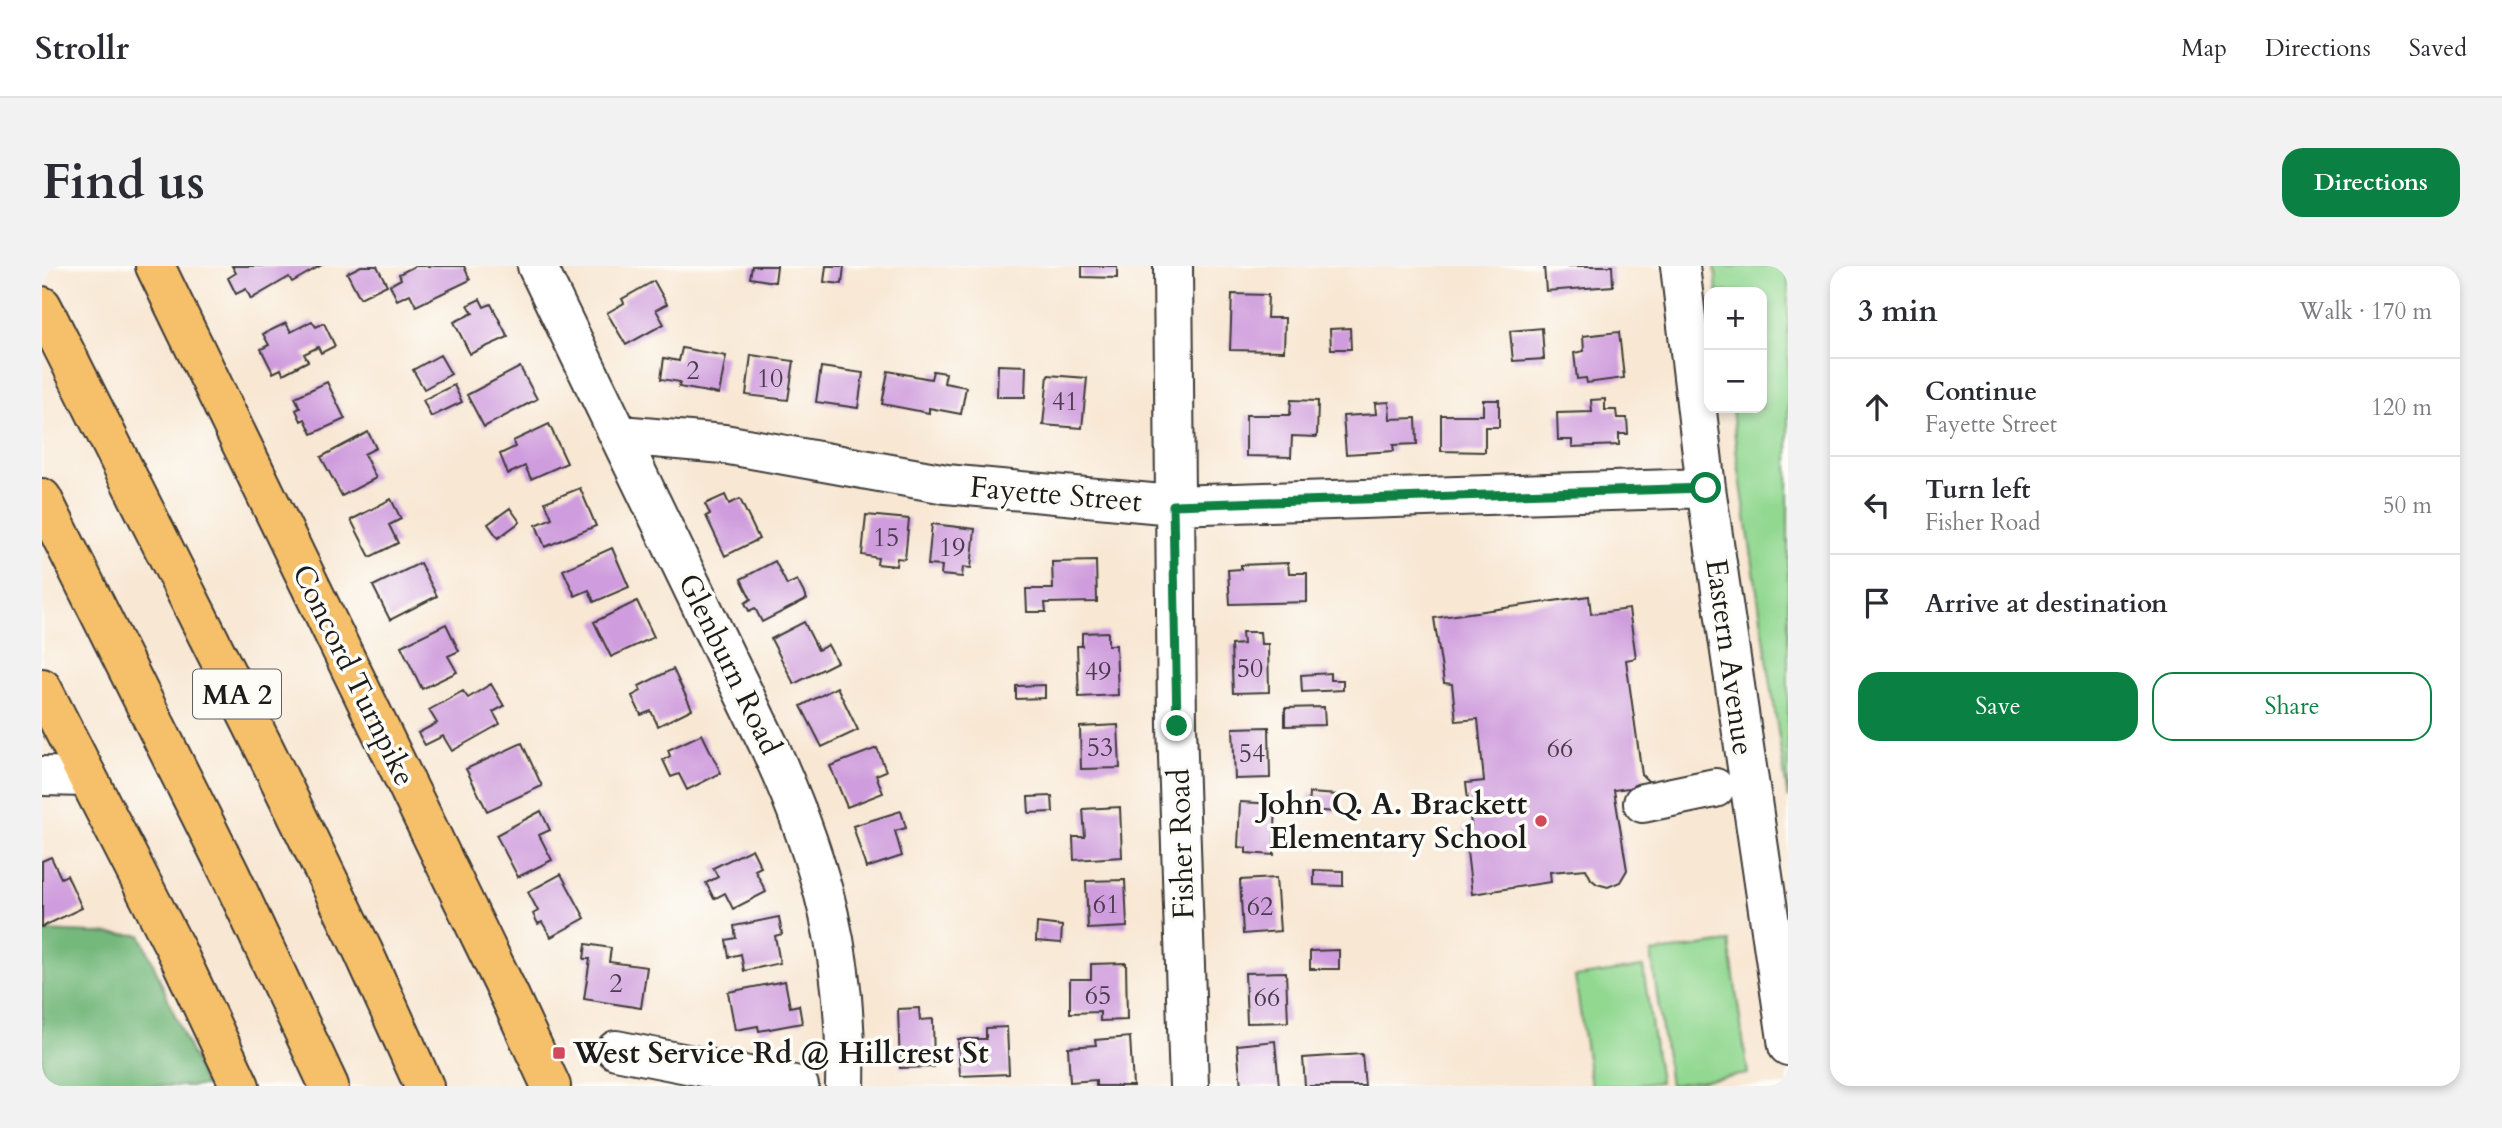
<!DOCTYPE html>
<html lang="en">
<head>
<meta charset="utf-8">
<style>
	:root { --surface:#fff; --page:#f2f2f3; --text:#2b2b33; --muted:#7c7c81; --line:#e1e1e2; --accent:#0b8043 }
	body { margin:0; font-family:Cardo,serif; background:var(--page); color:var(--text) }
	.controls { position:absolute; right:21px; top:21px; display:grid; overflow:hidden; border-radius:14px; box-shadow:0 4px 10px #0003 }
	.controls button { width:63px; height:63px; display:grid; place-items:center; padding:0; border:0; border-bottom:2px solid var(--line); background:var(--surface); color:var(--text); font:35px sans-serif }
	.stop { position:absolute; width:21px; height:21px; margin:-16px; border:5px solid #0b8043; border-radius:50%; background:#fff }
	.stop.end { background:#0b8043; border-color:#fff; box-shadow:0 2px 7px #0008 }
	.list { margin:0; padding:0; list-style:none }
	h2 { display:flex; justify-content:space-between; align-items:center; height:91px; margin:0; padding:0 28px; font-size:30px }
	h2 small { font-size:23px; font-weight:400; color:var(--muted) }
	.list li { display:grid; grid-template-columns:46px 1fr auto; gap:21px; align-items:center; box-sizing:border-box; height:98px; padding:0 28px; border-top:2px solid var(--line) }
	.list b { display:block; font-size:26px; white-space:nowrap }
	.list p { margin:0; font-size:23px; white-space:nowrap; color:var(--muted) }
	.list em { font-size:23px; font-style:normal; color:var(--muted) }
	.actions { display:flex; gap:14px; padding:21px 28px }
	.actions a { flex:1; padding:16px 0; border:2px solid var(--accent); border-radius:21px; text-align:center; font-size:24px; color:var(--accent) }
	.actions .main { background:var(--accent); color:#fff }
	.icon { flex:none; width:38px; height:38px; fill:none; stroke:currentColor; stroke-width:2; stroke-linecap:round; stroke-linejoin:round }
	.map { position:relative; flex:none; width:1746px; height:820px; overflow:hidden; border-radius:21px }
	header { display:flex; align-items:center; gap:42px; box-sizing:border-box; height:98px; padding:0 35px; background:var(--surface); border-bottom:2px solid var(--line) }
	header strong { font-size:33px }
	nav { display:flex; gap:38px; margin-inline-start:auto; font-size:24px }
	.intro { display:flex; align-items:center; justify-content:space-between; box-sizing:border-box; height:168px; padding:0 42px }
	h1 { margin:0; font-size:49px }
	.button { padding:18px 32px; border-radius:21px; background:var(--accent); color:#fff; font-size:24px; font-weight:700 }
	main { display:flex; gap:42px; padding:0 42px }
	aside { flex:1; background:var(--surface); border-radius:21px; box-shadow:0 4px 10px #0003 }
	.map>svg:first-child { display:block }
	.green { fill:#92d891; stroke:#577a56; stroke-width:2 }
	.forest { fill:#75b87b; stroke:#486a4c; stroke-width:2 }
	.building { fill:#cf9cdd }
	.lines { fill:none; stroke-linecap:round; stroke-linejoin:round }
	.minor-casing { stroke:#3d3a37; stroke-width:42 }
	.major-casing { stroke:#3d3a37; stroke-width:42 }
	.highway-casing { stroke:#3d3a37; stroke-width:42 }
	.minor { stroke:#fff; stroke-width:38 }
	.major { stroke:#f6c06b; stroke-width:38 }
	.highway { stroke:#f6c06b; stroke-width:38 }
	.route { stroke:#0b8043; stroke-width:9 }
	.poi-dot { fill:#d1495b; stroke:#fdfcf7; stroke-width:2.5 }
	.labels { text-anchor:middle; stroke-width:7; stroke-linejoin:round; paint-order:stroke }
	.number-label { font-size:26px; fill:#493c4c }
	.shield { fill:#fdfcf7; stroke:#605f5e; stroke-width:2 }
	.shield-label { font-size:28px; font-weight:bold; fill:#1c1c1c }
	.street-label { font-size:30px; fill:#1c1c1c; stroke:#fdfcf7 }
	.poi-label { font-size:30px; font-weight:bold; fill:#1c1c1c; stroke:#fdfcf7; text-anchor:end }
</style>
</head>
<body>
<header>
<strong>Strollr</strong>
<nav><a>Map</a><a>Directions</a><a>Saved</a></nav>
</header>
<div class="intro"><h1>Find us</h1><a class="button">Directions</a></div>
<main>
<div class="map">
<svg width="1746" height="820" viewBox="0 0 1746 820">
	<rect width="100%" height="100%" fill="#fdfcf7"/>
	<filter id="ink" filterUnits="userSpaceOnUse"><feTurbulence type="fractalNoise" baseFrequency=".0143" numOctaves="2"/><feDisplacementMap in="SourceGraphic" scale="14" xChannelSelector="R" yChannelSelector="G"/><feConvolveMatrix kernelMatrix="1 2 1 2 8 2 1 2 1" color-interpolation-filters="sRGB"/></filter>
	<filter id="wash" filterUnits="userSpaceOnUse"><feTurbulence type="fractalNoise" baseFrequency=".00686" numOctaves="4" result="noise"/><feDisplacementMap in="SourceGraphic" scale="28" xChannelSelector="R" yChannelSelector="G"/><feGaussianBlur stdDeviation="1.57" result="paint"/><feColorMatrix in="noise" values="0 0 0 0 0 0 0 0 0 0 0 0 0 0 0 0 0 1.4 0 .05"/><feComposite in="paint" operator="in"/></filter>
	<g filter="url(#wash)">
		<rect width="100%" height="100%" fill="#f8e7d3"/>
		<path class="green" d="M 1673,0 L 1746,0 L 1746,533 L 1695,191 L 1690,142 L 1720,142 L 1720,26 L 1675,26 Z
			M 1687,676 L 1706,808 L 1628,819 L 1609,687 Z
			M 1601,701 L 1618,816 L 1587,820 L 1549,820 L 1533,711 Z"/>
		<path class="forest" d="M 0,665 L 99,669 L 163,820 L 0,820 Z"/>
		<g id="blocks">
			<path class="building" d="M 190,0 L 278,0 L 250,16 L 247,11 L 209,33 L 204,23 L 194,28 L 186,12 L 194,7 Z
				M 319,0 L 335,0 L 345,19 L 318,32 L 305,7 Z
				M 373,0 L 422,0 L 428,14 L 374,40 L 368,28 L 355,34 L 348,19 L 359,13 L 357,8 Z
				M 710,0 L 735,0 L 733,16 L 708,12 Z
				M 784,0 L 802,0 L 800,18 L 782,16 Z
				M 1040,0 L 1075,0 L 1075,12 L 1040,11 Z
				M 1502,0 L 1570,0 L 1571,20 L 1504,25 Z
				M 612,15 L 625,38 L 614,44 L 622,58 L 584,79 L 565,47 L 582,37 L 580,33 Z
				M 1190,28 L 1226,29 L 1225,52 L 1243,52 L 1242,85 L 1188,84 Z
				M 438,33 L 442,41 L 449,38 L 466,71 L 428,88 L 412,56 L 431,47 L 426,39 Z
				M 270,55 L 274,61 L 282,57 L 293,80 L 279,87 L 276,81 L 262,88 L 266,95 L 241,108 L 239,103 L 231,107 L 219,83 L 227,79 L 221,68 L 244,57 L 249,66 Z
				M 1308,62 L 1309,83 L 1289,83 L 1288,63 Z
				M 1500,62 L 1502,93 L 1471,95 L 1468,65 Z
				M 1577,66 L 1582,112 L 1545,117 L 1544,112 L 1535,113 L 1532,87 L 1542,85 L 1541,70 Z
				M 640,82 L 684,90 L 677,128 L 637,121 L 638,116 L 619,113 L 622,92 L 637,95 Z
				M 398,89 L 409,108 L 382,123 L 371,104 Z
				M 709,89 L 752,95 L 746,134 L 704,129 Z
				M 956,99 L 984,100 L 983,131 L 955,131 Z
				M 478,101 L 495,133 L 442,161 L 425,129 Z
				M 779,101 L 821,107 L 816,142 L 774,136 Z
				M 846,105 L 889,113 L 891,105 L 904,107 L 902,117 L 924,121 L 919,148 L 887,142 L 887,147 L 840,138 Z
				M 1006,109 L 1045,112 L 1040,162 L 1001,159 Z
				M 285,116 L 303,153 L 270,168 L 263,153 L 259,155 L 254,144 L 258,142 L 253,131 Z
				M 412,119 L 420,136 L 389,151 L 381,134 Z
				M 1563,133 L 1563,144 L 1574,144 L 1575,152 L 1585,152 L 1586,168 L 1577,168 L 1577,179 L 1530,181 L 1530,174 L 1516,174 L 1515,147 L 1550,146 L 1549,134 Z
				M 1249,134 L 1276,135 L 1275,171 L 1250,170 L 1249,191 L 1204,190 L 1204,149 L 1248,149 Z
				M 1441,134 L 1457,134 L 1457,161 L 1443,161 L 1443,186 L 1399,185 L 1399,149 L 1441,149 Z
				M 1347,136 L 1348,153 L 1374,152 L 1375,178 L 1351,179 L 1352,185 L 1304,188 L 1301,150 L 1334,148 L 1333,137 Z
				M 507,158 L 525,197 L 489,213 L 483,200 L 466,208 L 458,188 L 473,181 L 471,175 Z
				M 326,166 L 334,182 L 322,188 L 334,212 L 300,230 L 279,191 Z
				M 538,222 L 554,260 L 503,281 L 494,259 L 510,252 L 503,236 Z
				M 683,229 L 687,238 L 698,233 L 717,273 L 683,290 L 664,250 L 668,248 L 663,238 Z
				M 349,233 L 359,253 L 347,259 L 356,277 L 328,291 L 309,254 Z
				M 468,242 L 478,256 L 456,272 L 446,258 Z
				M 824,249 L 867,253 L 863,293 L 855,292 L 854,300 L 835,298 L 836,292 L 820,289 Z
				M 890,258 L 933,263 L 929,302 L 921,301 L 920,311 L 899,309 L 900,300 L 886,299 Z
				M 570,282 L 587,321 L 552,336 L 547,324 L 533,330 L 521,304 Z
				M 733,295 L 745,319 L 755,314 L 765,333 L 720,356 L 713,342 L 707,345 L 703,337 L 709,333 L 699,313 Z
				M 1054,295 L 1055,336 L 1003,337 L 1004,346 L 985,346 L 984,323 L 1011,323 L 1010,296 Z
				M 378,297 L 395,330 L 348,354 L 331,320 Z
				M 1246,297 L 1247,307 L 1265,307 L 1265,336 L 1188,338 L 1186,304 L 1199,303 L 1199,299 Z
				M 1547,330 L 1549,348 L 1587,343 L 1594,392 L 1584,394 L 1600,509 L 1612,521 L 1599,534 L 1586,522 L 1572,524 L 1585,604 L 1578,616 L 1566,621 L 1555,618 L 1549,613 L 1544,603 L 1508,606 L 1509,616 L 1430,628 L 1422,560 L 1429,559 L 1424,517 L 1442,515 L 1436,453 L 1414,455 L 1410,418 L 1402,417 L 1392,352 Z
				M 595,335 L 612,371 L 569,391 L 552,356 Z
				M 762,356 L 776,384 L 786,379 L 795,396 L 752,418 L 729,373 Z
				M 404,358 L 417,385 L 406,390 L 415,406 L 380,423 L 359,380 Z
				M 1066,366 L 1066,379 L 1074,379 L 1076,429 L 1037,431 L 1035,380 L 1040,380 L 1040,367 Z
				M 1200,366 L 1218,366 L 1219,378 L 1226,378 L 1227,426 L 1191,427 L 1189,379 L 1201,378 Z
				M 631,403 L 650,443 L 616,460 L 609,445 L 599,449 L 590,430 L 599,425 L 597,420 Z
				M 1288,407 L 1288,414 L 1301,414 L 1301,424 L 1260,426 L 1259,409 Z
				M 449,418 L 462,440 L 451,446 L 458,458 L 410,485 L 401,470 L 383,479 L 376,467 L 395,457 L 387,444 L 421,425 L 426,432 Z
				M 1003,419 L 1003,432 L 974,433 L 974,420 Z
				M 795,421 L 816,464 L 780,481 L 759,440 Z
				M 1282,441 L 1283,459 L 1243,460 L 1243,442 Z
				M 1076,459 L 1078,502 L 1039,503 L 1038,461 Z
				M 1227,461 L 1228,512 L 1193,513 L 1191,462 Z
				M 660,468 L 679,507 L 645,524 L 637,508 L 629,511 L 621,494 L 628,490 L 626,484 Z
				M 480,477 L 500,520 L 445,545 L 424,503 Z
				M 835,482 L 844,505 L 834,509 L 841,527 L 805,541 L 788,500 Z
				M 1267,527 L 1296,529 L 1294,546 L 1266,544 Z
				M 1010,530 L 1011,546 L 987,547 L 986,531 Z
				M 1198,536 L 1234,538 L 1232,589 L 1204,587 L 1204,582 L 1196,581 Z
				M 1078,541 L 1080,591 L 1032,594 L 1031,571 L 1043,571 L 1041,543 Z
				M 499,545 L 508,564 L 497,569 L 510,594 L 476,611 L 454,569 Z
				M 859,545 L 864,562 L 853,565 L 860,590 L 824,602 L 811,560 Z
				M 710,583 L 719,601 L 713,604 L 724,626 L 691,643 L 683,627 L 672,633 L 664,617 L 676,611 L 671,602 Z
				M 9,591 L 19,612 L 25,609 L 40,642 L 0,661 L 0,595 Z
				M 1272,604 L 1301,605 L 1301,620 L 1272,619 Z
				M 519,608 L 543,652 L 509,671 L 500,656 L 496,658 L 491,648 L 496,645 L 486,626 Z
				M 1234,612 L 1238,665 L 1201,668 L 1198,614 Z
				M 1083,614 L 1085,661 L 1046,663 L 1044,615 Z
				M 737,651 L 740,668 L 733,670 L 738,697 L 702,705 L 699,688 L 687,691 L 684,674 L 694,672 L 692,660 Z
				M 995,657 L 1020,660 L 1019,677 L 994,675 Z
				M 544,678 L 569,682 L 567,696 L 605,701 L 599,742 L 542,733 L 548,693 L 542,693 Z
				M 1297,684 L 1297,703 L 1268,703 L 1268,685 Z
				M 1084,697 L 1085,754 L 1058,755 L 1058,746 L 1028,747 L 1028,713 L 1049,713 L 1049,698 Z
				M 1244,706 L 1246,756 L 1205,757 L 1203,707 Z
				M 743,715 L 748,741 L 757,739 L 760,757 L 717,765 L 716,760 L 693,764 L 686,726 Z
				M 877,742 L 878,754 L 891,753 L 892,801 L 858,802 L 856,743 Z
				M 965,761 L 967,808 L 918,810 L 916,773 L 944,773 L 944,762 Z
				M 1088,771 L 1091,820 L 1054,820 L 1054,814 L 1028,816 L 1026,781 L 1054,779 L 1053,774 Z
				M 1233,775 L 1237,820 L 1199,820 L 1195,779 Z
				M 1320,788 L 1323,820 L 1263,820 L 1261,792 Z"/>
		</g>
	</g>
	<g filter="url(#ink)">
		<use href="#blocks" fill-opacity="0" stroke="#3d3a37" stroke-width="2"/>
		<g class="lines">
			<defs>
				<path id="minor" d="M 495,0 L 729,484 C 781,598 806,694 803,820
					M 1131,0 L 1135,460 L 1147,820
					M 1638,0 L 1664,222 L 1746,780
					M 578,169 L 682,178 L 904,218 L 1131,239 L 1664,222
					M 0,510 L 45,511
					M 1601,537 L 1673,522
					M 574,784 L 757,820"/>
				<path id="major" d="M 113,0 L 468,731 L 509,820
					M 0,422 L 134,684 L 198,820"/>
				<path id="highway" d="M 0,40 L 224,486 L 321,685 L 382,820
					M 0,232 L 188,608 L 287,820"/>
			</defs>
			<use href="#minor" class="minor-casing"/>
			<use href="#major" class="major-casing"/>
			<use href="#highway" class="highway-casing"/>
			<use href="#minor" class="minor"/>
			<use href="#major" class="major"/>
			<use href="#highway" class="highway"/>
		</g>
	</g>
	<g class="lines" filter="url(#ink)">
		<path class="route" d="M 1135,460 L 1131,239 L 1664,222"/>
	</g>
	<g class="poi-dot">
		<circle cx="1499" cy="555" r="7"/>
		<rect x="510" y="780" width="14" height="14" rx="3.5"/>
	</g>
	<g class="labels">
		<g class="number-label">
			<text x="651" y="113">2</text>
			<text x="728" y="121">10</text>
			<text x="1023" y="144">41</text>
			<text x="844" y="280">15</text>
			<text x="910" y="290">19</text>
			<text x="1208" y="411">50</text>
			<text x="1056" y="414">49</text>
			<text x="1058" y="490">53</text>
			<text x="1518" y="491">66</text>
			<text x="1210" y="496">54</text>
			<text x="1064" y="647">61</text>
			<text x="1218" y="649">62</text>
			<text x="574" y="726">2</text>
			<text x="1056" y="738">65</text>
			<text x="1225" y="740">66</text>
		</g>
		<rect class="shield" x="151" y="403.5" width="88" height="49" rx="5"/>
		<g class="shield-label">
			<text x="195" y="438">MA 2</text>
		</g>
		<g class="street-label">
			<text transform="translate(1014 228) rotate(5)" y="10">Fayette Street</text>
			<text transform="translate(1688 391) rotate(82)" y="10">Eastern Avenue</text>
			<text transform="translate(688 398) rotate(64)" y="10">Glenburn Road</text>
			<text transform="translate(312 409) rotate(64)" y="10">Concord Turnpike</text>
			<text transform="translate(1139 578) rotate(-92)" y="10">Fisher Road</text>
		</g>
		<g class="poi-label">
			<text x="1485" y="548">John Q. A. Brackett<tspan x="1485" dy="34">Elementary School</tspan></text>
			<text x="531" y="797" text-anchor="start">West Service Rd @ Hillcrest St</text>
		</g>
	</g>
</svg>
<div class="controls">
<button>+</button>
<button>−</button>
</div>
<div class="stop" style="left:1664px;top:222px"></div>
<div class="stop end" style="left:1135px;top:460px"></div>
</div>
<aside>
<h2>3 min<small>Walk · 170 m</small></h2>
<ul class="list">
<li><svg class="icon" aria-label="ahead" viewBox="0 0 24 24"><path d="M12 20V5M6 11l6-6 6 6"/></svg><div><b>Continue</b><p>Fayette Street</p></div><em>120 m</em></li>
<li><svg class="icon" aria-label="left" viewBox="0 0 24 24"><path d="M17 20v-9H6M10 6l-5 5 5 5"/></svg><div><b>Turn left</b><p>Fisher Road</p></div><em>50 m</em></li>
<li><svg class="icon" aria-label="arrive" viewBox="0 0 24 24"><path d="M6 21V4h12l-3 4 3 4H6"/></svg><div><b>Arrive at destination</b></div></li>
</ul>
<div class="actions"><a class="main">Save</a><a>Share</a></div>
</aside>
</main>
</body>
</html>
